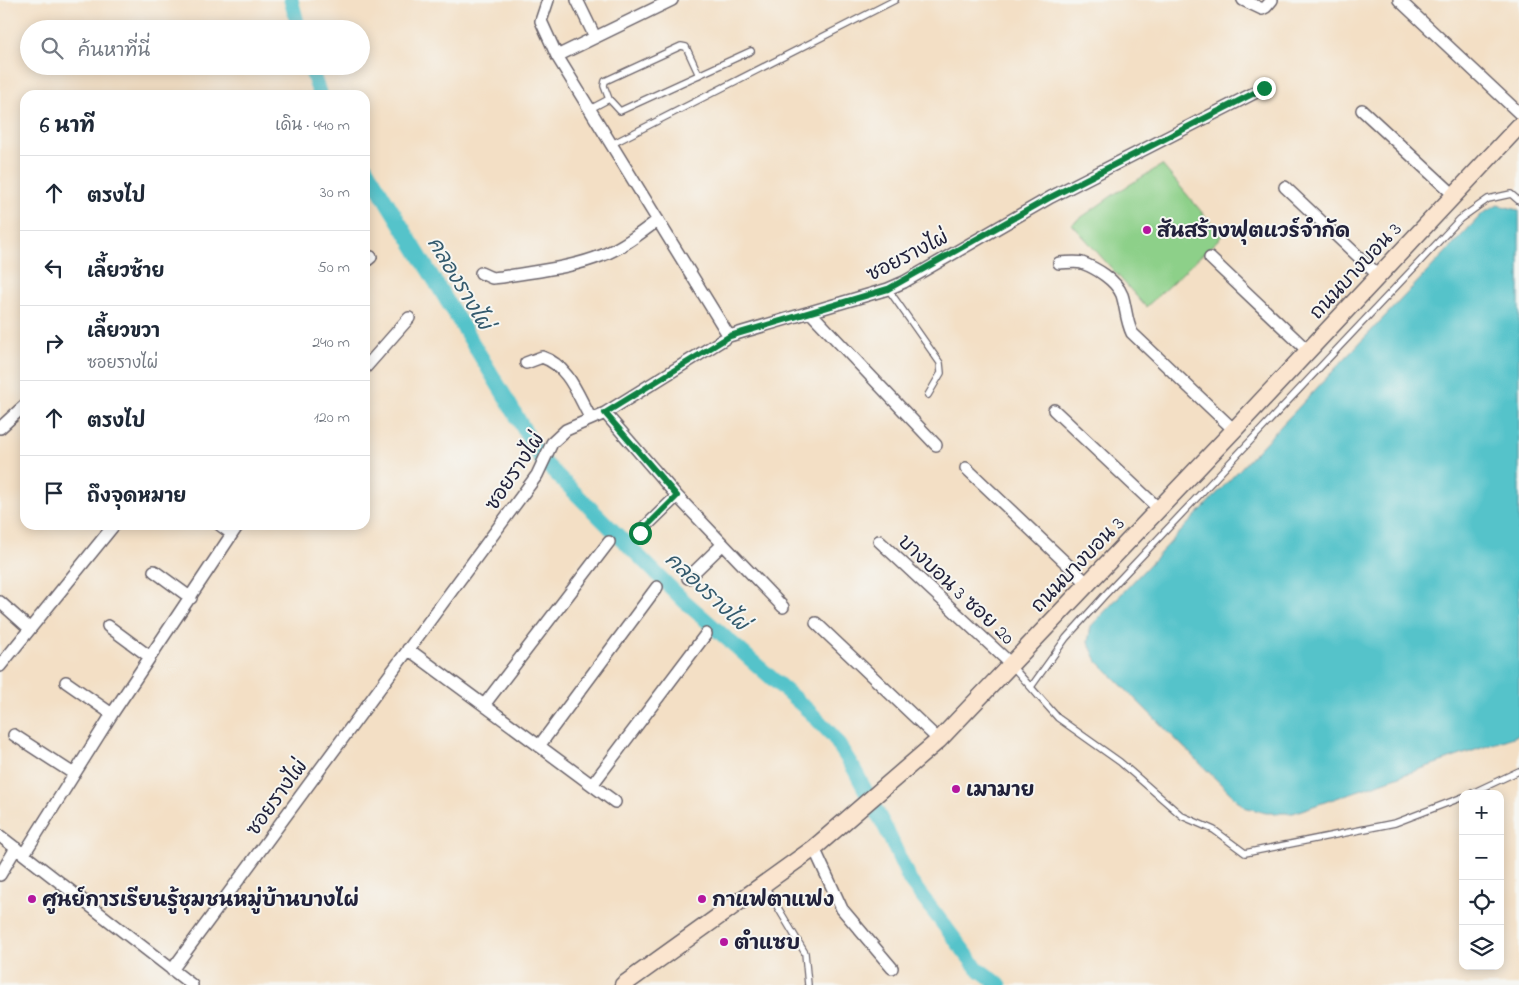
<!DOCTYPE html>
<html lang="th">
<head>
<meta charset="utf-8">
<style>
	:root { --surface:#fff; --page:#f2f2f3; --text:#1f2937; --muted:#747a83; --line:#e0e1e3 }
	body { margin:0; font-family:"Indie Flower","Playpen Sans Thai",sans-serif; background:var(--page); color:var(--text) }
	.controls { position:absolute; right:15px; bottom:15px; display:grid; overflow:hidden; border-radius:10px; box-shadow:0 2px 12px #0003 }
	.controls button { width:45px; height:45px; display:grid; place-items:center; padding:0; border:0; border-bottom:1px solid var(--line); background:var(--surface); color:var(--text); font:25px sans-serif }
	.stop { position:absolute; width:15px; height:15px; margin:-11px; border:4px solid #0b8043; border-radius:50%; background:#fff }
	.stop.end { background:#0b8043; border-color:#fff; box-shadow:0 1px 5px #0008 }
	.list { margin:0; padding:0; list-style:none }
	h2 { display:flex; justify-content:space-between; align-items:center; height:65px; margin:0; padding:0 20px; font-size:21px }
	h2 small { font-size:16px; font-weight:400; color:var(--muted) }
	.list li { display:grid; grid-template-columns:32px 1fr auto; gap:15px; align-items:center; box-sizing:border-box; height:75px; padding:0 20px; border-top:1px solid var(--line) }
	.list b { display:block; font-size:19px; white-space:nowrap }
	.list p { margin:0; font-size:16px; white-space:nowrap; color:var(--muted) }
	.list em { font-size:16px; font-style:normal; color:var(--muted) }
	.icon { flex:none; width:28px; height:28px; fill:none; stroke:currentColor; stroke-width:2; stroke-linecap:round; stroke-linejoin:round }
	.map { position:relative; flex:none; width:1519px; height:985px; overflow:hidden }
	.search { position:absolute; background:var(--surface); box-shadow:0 2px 12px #0003; left:20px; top:20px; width:350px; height:55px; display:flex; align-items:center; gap:12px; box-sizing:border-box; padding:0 18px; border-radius:28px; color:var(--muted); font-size:19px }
	.panel { position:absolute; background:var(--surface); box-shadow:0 2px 12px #0003; left:20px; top:90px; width:350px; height:440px; border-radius:15px }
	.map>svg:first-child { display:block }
	.green { fill:#8dd089; stroke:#587962 }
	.water { fill:#55c3ca; stroke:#3c7282 }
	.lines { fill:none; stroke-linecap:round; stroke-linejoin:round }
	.canal { stroke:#55c3ca; stroke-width:15 }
	.lane-casing { stroke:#6b646b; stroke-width:8 }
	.street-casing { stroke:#6b646b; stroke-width:14 }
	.secondary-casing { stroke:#6b646b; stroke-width:19 }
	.lane { stroke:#fff; stroke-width:5.5 }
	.street { stroke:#fff; stroke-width:11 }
	.secondary { stroke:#fbe5cf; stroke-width:16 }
	.route { stroke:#0b8043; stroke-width:6 }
	.poi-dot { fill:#b5179e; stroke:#f6f6f2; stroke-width:2 }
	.labels { text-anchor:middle; stroke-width:4; stroke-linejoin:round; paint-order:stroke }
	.poi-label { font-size:20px; font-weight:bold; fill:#22223b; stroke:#f6f6f2; text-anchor:start }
	.street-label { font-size:20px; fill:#22223b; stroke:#f6f6f2 }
	.water-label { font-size:21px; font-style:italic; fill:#345a6d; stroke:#f6f6f2 }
</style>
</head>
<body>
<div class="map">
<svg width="1519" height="985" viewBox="0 0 1519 985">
	<rect width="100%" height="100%" fill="#f6f6f2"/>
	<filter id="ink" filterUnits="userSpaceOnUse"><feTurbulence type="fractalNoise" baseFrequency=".02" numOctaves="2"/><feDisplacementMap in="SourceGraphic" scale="10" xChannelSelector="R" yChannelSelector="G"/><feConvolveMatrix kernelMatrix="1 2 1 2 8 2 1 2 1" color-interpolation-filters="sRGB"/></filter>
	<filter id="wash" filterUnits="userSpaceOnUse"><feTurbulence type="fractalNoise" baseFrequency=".0096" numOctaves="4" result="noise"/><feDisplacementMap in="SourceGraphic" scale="20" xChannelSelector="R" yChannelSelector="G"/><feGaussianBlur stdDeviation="1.12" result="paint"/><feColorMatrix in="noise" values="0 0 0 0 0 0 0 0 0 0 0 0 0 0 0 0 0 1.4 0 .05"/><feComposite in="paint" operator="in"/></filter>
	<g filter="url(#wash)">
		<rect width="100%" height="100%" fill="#f3dfc5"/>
		<path class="green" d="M 1162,165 L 1222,236 L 1146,307 L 1072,224 L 1116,193 Z"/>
		<path class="water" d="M 1498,205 L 1519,210 L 1519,735 L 1293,813 L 1266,813 L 1244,807 L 1097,661 L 1088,642 L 1091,626 L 1483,213 Z"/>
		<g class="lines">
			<path class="canal" d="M 291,0 L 299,29
				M 310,66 L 320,95
				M 365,166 L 506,398 L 541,459 L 683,600 L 810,712 L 833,736 L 854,769 L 887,831 L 910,881 L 977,968 L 1000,985"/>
		</g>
	</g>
	<g filter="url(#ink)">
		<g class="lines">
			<defs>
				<path id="lane" d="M 609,99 L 604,86 L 605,81 L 681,46 L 686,47 L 699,75
					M 590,109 L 609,99 L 620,111 L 751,51
					M 612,144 L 895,0
					M 888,289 L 940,363 L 941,373 L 928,395
					M 1012,666 L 1058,718 L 1120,762 L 1182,816 L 1214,830 L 1245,853 L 1395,823 L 1463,797
					M 1031,687 L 1066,638 L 1104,596 L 1460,219 L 1488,199 L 1511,194 L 1519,201
					M 1470,794 L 1519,771
					M 765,886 L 805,953 L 808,985"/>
				<path id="street" d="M 548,0 L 541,21 L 557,56 L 729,336
					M 577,0 L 595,37
					M 1243,0 L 1262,9 L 1266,7 L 1272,0
					M 1399,0 L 1519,113
					M 557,56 L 672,0
					M 1362,110 L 1454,195
					M 1285,187 L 1379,276
					M 1210,258 L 1308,351
					M 365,262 L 371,257
					M 1059,263 C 1066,263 1075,261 1082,263 C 1096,268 1116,280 1122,295 C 1126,307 1126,321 1132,333 L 1234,430
					M 481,273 L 492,278 L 502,277 C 535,271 572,268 603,255 C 623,247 641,233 658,220
					M 810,312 L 936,445
					M 526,363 L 542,357 C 569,366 578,396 591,419
					M 365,368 L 409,318
					M 1054,410 L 1159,509
					M 605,413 L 677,496 L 783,607
					M 0,428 L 25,405
					M 966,468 L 1088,584
					M 220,525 L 232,534
					M 639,533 L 677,496
					M 879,541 L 1011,664
					M 154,571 L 191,598
					M 688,578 L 723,544
					M 0,602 L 30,629
					M 816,623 L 939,740
					M 108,626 L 150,657
					M 408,649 L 615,802
					M 0,666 L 114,525
					M 66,682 L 112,714
					M 484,705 L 609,542
					M 14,735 L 74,774
					M 539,746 L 657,587
					M 592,785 L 706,634
					M 0,836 L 192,985
					M 814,848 L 842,909 L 892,968
					M 24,854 L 112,714 L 238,525
					M 0,875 L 16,848
					M 172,970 L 537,475 L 552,443 L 566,430 L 605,413 L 729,336 L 888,289 L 904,282 L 1051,197 L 1264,88"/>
				<path id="secondary" d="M 623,985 L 814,848 L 939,740 L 1234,430 L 1519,126"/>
			</defs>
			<use href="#lane" class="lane-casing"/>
			<use href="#street" class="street-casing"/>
			<use href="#secondary" class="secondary-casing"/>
			<use href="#lane" class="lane"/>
			<use href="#street" class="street"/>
			<use href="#secondary" class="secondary"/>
		</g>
	</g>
	<g class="lines" filter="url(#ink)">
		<path class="route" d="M 640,533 L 677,496 L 605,413 L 730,336 L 888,289 L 1051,197 L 1264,88"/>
	</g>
	<g class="poi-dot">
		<circle cx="1147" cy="230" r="5"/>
		<circle cx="956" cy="789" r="5"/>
		<circle cx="32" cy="899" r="5"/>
		<circle cx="702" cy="899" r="5"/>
		<circle cx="724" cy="942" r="5"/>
	</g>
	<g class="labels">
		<g class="poi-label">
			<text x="1157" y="237">สันสร้างฟุตแวร์จำกัด</text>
			<text x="966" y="796">เมามาย</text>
			<text x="42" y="906">ศูนย์การเรียนรู้ชุมชนหมู่บ้านบางไผ่</text>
			<text x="712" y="906">กาแฟตาแฟง</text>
			<text x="734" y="949">ตำแซบ</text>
		</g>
		<g class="street-label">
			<text transform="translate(907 255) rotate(-27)" y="7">ซอยรางไผ่</text>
			<text transform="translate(1355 270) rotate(-47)" y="7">ถนนบางบอน 3</text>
			<text transform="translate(514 471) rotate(-56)" y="7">ซอยรางไผ่</text>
			<text transform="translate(1077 564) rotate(-46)" y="7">ถนนบางบอน 3</text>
			<text transform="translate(957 589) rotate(43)" y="7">บางบอน 3 ซอย 20</text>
			<text transform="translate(276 797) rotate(-54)" y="7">ซอยรางไผ่</text>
		</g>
		<g class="water-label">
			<text transform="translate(460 283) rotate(59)" y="7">คลองรางไผ่</text>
			<text transform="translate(707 591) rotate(43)" y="7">คลองรางไผ่</text>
		</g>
	</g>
</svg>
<div class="controls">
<button>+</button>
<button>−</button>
<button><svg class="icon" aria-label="locate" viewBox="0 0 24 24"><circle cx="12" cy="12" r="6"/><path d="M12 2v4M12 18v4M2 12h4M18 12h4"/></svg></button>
<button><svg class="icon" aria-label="layers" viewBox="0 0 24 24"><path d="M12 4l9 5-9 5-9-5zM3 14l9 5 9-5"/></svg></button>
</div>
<div class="stop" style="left:640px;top:533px"></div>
<div class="stop end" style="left:1264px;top:88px"></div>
<div class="search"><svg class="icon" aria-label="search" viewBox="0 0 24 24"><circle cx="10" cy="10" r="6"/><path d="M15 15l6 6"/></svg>ค้นหาที่นี่</div>
<section class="panel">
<h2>6 นาที<small>เดิน · 440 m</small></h2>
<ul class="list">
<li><svg class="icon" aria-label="ahead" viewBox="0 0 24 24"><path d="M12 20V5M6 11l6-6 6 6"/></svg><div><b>ตรงไป</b></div><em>30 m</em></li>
<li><svg class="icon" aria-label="left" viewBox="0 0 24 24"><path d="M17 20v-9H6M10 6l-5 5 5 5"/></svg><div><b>เลี้ยวซ้าย</b></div><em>50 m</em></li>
<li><svg class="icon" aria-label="right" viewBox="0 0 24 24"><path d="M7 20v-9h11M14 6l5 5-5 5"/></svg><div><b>เลี้ยวขวา</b><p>ซอยรางไผ่</p></div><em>240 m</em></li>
<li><svg class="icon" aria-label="ahead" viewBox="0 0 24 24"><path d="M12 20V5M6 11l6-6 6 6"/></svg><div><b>ตรงไป</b></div><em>120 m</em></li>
<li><svg class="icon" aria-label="arrive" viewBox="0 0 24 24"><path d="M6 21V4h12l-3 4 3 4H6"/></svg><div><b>ถึงจุดหมาย</b></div></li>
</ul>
</section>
</div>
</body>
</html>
